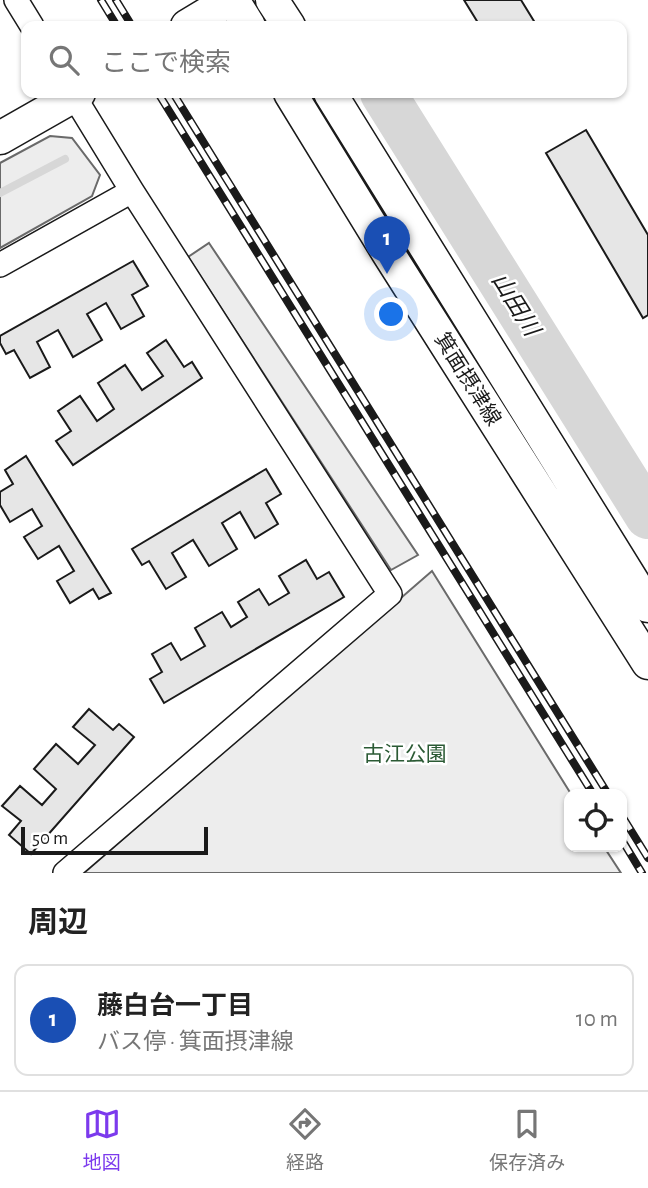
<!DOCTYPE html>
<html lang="ja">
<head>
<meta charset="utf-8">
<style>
	:root { --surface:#fff; --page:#f2f2f2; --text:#222; --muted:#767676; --line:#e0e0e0; --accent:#7c3aed }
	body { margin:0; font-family:"Alegreya Sans","Noto Sans JP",sans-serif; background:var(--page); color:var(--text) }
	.controls { position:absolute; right:21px; bottom:21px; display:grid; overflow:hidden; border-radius:14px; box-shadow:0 2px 5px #0004 }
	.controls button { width:63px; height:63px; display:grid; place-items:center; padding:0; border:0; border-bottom:2px solid var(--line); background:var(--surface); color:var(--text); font:35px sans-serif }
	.scale { position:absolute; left:21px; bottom:18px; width:187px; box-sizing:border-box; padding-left:7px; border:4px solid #1a1a1a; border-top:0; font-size:19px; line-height:24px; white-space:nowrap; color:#1a1a1a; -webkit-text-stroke:5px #fff; paint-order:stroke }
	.you { position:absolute; left:392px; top:315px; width:24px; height:24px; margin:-18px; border:5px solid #fff; border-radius:50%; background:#1a73e8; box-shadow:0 0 0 10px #1a73e833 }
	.badge { display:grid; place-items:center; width:46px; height:46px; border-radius:50%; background:var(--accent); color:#fff; font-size:23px; font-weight:700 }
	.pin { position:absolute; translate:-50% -58px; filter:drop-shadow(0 2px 4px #0008) }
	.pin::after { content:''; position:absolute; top:37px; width:24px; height:21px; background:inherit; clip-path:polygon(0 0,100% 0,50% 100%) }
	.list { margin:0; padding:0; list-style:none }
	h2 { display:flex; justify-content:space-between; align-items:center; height:91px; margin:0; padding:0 28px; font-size:30px }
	h2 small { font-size:23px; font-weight:400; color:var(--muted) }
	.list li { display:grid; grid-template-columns:46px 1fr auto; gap:21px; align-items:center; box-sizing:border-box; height:112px; margin:0 14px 14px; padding:0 14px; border:2px solid var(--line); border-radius:14px }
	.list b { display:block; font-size:26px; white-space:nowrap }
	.list p { margin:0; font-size:23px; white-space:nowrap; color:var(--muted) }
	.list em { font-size:23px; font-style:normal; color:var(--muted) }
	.icon { flex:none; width:38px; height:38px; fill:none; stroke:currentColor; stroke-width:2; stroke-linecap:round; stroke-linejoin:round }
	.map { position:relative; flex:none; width:648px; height:873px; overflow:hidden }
	.search { position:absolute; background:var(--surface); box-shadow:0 2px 5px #0004; left:21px; right:21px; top:21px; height:77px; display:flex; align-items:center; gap:18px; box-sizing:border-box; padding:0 24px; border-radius:14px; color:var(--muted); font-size:26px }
	.sheet { height:217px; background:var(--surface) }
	nav { display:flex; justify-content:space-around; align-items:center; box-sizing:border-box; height:98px; border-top:2px solid var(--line); background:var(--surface); font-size:19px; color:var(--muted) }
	nav a { display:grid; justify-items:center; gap:4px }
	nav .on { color:var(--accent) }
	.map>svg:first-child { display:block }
	.built { fill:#ededed; stroke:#6a6a6a; stroke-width:2 }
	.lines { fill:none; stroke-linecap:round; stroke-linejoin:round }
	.stream { stroke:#d7d7d7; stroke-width:8 }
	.river { stroke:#d7d7d7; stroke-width:46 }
	.building { fill:#e6e6e6; stroke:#1a1a1a; stroke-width:2 }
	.street-casing { stroke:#1a1a1a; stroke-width:26 }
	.secondary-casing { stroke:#1a1a1a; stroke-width:35 }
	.street { stroke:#fff; stroke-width:23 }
	.secondary { stroke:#fff; stroke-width:32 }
	.rail-casing { stroke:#1a1a1a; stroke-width:8 }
	.rail { stroke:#fff; stroke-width:5; stroke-dasharray:16; stroke-linecap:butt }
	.labels { text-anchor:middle; stroke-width:5; stroke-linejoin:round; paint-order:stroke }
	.street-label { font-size:21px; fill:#1a1a1a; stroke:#fff }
	.park-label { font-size:21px; fill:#2b5a34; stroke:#fff }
	.water-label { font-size:23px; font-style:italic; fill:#1a1a1a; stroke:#fff }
</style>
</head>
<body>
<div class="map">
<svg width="648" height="873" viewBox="0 0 648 873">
	<rect width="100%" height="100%" fill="#fff"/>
	<path class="built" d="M 302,93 L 310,93 L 648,635 Z
		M 50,136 L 72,138 L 100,175 L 92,196 L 0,248 L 0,163 Z
		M 209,243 L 418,555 L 391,570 L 188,257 Z
		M 432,571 L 571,794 L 569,794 L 569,847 L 604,847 L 621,873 L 84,873 Z"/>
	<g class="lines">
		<path class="stream" d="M 0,193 L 65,159"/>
		<path class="river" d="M 383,93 L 648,516"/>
	</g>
	<path class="building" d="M 464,0 L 521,0 L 537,26 L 480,26 Z
		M 586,130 L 648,235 L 648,315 L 643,318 L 546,153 Z
		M 133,261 L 148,286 L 132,295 L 144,316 L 121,329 L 106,303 L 87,314 L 102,340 L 73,357 L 58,330 L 37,342 L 50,367 L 30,378 L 14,350 L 6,354 L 0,343 L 0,336 Z
		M 166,340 L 184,367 L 192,362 L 202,378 L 73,465 L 56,441 L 71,431 L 58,411 L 80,396 L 97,421 L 114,409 L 98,383 L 125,365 L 142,390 L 163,376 L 147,353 Z
		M 26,456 L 111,593 L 99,599 L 93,589 L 70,603 L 57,581 L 74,571 L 59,546 L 38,559 L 24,537 L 42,526 L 32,509 L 10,522 L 0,505 L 0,492 L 13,484 L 5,470 Z
		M 266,469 L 281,494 L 266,503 L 278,524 L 255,538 L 240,512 L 222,523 L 237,549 L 209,566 L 193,540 L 172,553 L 186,577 L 166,589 L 149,561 L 142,565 L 132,549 Z
		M 306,560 L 317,579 L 329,572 L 344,597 L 164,703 L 150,679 L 162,672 L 152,654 L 171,643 L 181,660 L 205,646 L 195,628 L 222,612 L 231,627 L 247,617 L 238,602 L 259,589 L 269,605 L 289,593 L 279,576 Z
		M 89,709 L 113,730 L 119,724 L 134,737 L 31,854 L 9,835 L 21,821 L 2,806 L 20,786 L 42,805 L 56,789 L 34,769 L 56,744 L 78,764 L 95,745 L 73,727 Z"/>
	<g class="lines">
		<defs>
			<path id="street" d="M 16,0 L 32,26
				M 0,265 L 132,191
				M 65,873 L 390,594 L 132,191 L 72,93"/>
			<path id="secondary" d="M 233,0 L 249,26
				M 272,0 L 289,26
				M 187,26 L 230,0
				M 290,93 L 388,253 L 648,663
				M 330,93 L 648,606
				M 0,138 L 79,93"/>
		</defs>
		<use href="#street" class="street-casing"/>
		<use href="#secondary" class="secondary-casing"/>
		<use href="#street" class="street"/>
		<use href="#secondary" class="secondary"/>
		<defs>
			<path id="rail" d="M 101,0 L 117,26
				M 116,0 L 132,26
				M 158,93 L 593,794
				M 173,93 L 608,794
				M 622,816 L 648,858
				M 622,840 L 642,873"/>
		</defs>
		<use href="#rail" class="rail-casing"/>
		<use href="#rail" class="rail"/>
	</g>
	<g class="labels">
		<g class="street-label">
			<text transform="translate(468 379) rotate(58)" y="7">箕面摂津線</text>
		</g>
		<g class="park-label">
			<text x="405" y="761">古江公園</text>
		</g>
		<g class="water-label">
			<text transform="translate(516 304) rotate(58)" y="8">山田川</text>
		</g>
	</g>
</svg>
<div class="controls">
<button><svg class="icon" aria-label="locate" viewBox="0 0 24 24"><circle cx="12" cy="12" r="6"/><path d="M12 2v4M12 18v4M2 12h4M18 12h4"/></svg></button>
</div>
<div class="scale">50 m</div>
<div class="you"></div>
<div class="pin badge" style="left:387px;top:274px;background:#1a4fb4">1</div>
<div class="search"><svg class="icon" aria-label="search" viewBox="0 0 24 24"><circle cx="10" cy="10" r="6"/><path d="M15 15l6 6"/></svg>ここで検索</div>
</div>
<section class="sheet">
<h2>周辺<small></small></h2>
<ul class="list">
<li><span class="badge" style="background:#1a4fb4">1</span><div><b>藤白台一丁目</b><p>バス停 · 箕面摂津線</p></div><em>10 m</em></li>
</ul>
</section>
<nav>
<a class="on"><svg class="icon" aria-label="map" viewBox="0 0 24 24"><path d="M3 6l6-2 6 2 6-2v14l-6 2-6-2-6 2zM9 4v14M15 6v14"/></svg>地図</a>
<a><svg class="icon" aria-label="directions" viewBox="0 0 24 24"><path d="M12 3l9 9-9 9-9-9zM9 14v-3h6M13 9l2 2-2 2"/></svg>経路</a>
<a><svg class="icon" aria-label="saved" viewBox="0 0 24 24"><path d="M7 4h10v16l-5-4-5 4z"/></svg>保存済み</a>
</nav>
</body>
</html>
